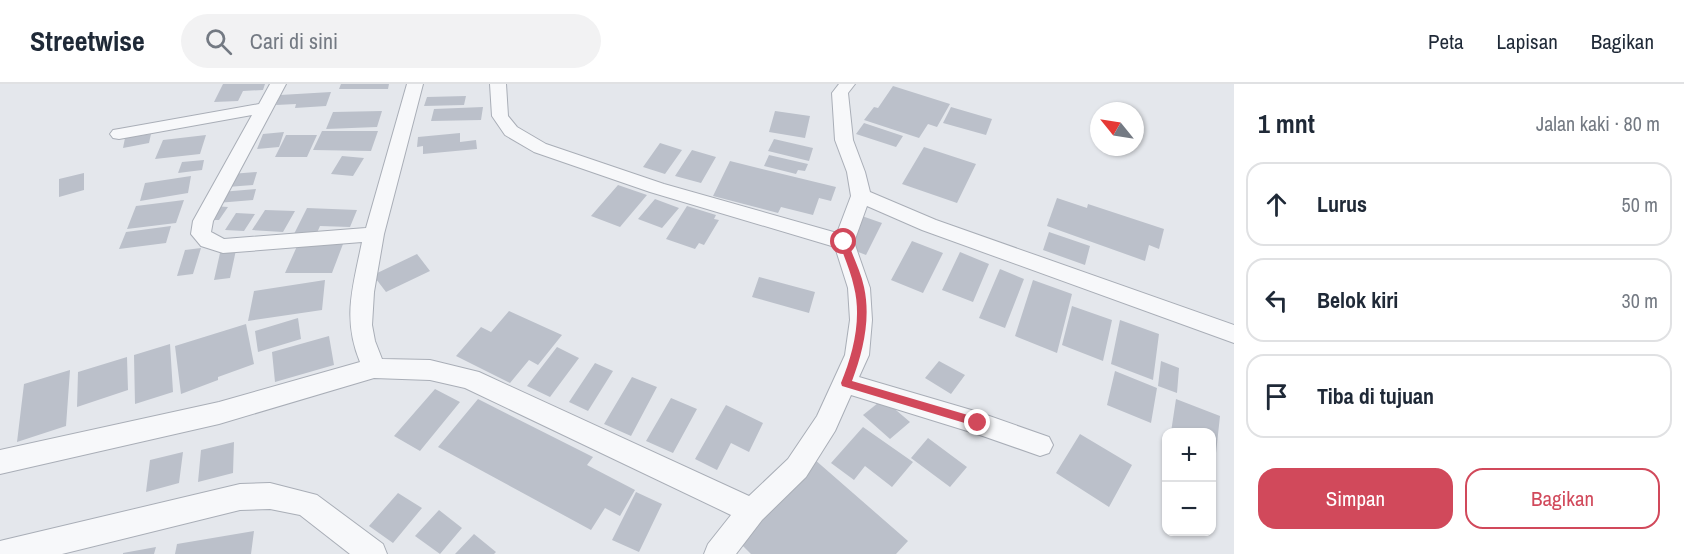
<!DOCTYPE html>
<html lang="id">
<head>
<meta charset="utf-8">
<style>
	:root { --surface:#fff; --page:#f2f2f3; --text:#1f2937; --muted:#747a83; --line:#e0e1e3; --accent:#d1495b }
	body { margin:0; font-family:"Archivo Narrow",sans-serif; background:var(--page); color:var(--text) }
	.controls { position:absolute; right:18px; bottom:18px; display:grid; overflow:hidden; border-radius:12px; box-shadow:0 2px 4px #0004 }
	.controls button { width:54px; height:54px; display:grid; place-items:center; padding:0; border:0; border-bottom:2px solid var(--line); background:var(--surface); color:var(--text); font:30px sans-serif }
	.compass { position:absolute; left:1090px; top:18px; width:54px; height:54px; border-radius:50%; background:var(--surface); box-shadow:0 2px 4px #0004; rotate:300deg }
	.stop { position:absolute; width:18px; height:18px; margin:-14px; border:4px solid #d1495b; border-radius:50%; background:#fff }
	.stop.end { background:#d1495b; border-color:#fff; box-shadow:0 2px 6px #0008 }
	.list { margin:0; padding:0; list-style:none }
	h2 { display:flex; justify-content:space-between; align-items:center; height:78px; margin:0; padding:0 24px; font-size:26px }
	h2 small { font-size:20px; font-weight:400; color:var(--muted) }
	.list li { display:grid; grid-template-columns:39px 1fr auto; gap:18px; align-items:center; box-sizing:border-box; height:84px; margin:0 12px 12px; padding:0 12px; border:2px solid var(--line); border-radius:18px }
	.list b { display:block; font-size:22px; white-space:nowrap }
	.list em { font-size:20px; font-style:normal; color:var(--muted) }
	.actions { display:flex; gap:12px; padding:18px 24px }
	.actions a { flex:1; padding:14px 0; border:2px solid var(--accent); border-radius:18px; text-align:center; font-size:21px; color:var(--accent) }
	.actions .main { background:var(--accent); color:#fff }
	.icon { flex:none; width:33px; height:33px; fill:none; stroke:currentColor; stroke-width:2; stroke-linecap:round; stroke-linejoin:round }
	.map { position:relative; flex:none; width:1234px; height:470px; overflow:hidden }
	header { display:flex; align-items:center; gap:36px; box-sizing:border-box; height:84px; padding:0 30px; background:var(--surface); border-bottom:2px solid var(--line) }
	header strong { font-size:28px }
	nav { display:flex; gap:33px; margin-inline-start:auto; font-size:21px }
	.search { width:420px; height:54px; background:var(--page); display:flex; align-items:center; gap:15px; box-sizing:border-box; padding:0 21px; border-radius:33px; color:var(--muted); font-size:22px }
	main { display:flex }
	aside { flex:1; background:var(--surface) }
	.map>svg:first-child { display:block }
	.building { fill:#bbc0ca }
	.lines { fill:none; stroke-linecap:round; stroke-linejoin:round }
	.street-casing { stroke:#a9aeb7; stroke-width:2 }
	.street { fill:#f7f8fa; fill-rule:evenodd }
	.route { fill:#d1495b }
</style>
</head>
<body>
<header>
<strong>Streetwise</strong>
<div class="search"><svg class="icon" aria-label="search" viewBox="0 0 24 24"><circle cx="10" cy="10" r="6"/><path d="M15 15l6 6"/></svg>Cari di sini</div>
<nav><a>Peta</a><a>Lapisan</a><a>Bagikan</a></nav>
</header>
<main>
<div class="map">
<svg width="1234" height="470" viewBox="0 0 1234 470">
	<rect width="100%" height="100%" fill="#e4e7ec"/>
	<path class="building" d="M 223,0 L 265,0 L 263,6 L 243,7 L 238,17 L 214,18 Z
		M 341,0 L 389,0 L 388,5 L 339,5 Z
		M 893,2 L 950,20 L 937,43 L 928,40 L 919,54 L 864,36 L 874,23 L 878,24 Z
		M 331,8 L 326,22 L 295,24 L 296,20 L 276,21 L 280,11 Z
		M 466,12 L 464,21 L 424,22 L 427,13 Z
		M 483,23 L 481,36 L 431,37 L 434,25 Z
		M 951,23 L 992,35 L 986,51 L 943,39 Z
		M 382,27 L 377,43 L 326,45 L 333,28 Z
		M 775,27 L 810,32 L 805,54 L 769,48 Z
		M 864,39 L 903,52 L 896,63 L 856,50 Z
		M 322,47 L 378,47 L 371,67 L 313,66 Z
		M 284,48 L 279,63 L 257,65 L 263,50 Z
		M 460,49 L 460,58 L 476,56 L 477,65 L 423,70 L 423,62 L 417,63 L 418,53 Z
		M 151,50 L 149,59 L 123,64 L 125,54 Z
		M 206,51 L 200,70 L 155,75 L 163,56 Z
		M 286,51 L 317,51 L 307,73 L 275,73 Z
		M 774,55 L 813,64 L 809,77 L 768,67 Z
		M 660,59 L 682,66 L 665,90 L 643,83 Z
		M 924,63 L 976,80 L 957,119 L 902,100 Z
		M 692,66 L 716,73 L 701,99 L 675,92 Z
		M 769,71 L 808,80 L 805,87 L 798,86 L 796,90 L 764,82 Z
		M 342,72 L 364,74 L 353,92 L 331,90 Z
		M 204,76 L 202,86 L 178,89 L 182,78 Z
		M 730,77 L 762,85 L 836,103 L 831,117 L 819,114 L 813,131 L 781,123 L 778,129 L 713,112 Z
		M 257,88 L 253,101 L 227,103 L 231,90 Z
		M 84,89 L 84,106 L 59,113 L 59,95 Z
		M 191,92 L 188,109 L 140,117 L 145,99 Z
		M 618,101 L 647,111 L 620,143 L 591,132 Z
		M 256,105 L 253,116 L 217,119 L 221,108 Z
		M 1057,114 L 1087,124 L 1088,120 L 1164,145 L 1159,165 L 1149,161 L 1145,177 L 1047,142 Z
		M 655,115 L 679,124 L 662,144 L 638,135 Z
		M 184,116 L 176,139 L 127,145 L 136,122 Z
		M 214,122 L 228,123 L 219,136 L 205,136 Z
		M 687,122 L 716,131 L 714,135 L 719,136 L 704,161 L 699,159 L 695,165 L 666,155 Z
		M 307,124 L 357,126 L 350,143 L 320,142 L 316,151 L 294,150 Z
		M 265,126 L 295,127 L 283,148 L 252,146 Z
		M 236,129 L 255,130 L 244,147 L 225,146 Z
		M 859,131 L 882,139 L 866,171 L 848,164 Z
		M 171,142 L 166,159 L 119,165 L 126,148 Z
		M 1049,148 L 1090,162 L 1085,181 L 1043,166 Z
		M 912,157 L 943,169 L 923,209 L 891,196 Z
		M 298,160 L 343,160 L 332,189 L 285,189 Z
		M 201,164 L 193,190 L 177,192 L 185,166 Z
		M 236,166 L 230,194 L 214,196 L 220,169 Z
		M 960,168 L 989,180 L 973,218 L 942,206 Z
		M 417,170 L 430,187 L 386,208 L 373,191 Z
		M 1000,185 L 1024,195 L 1005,244 L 979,234 Z
		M 759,193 L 815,208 L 809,229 L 752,213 Z
		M 325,196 L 322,226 L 248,237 L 254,207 Z
		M 1033,196 L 1072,210 L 1057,269 L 1015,252 Z
		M 1072,222 L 1112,236 L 1103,277 L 1062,261 Z
		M 509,227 L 562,251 L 538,281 L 529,276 L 510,299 L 456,272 L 481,243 L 491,248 Z
		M 298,234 L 301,255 L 258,268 L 255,247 Z
		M 1120,236 L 1159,250 L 1153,296 L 1111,280 Z
		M 246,240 L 254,280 L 218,293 L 218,296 L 181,310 L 175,262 Z
		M 329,252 L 334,281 L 275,298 L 272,268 Z
		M 170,260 L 173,308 L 135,320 L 134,271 Z
		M 557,263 L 579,274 L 550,313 L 527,302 Z
		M 127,273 L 128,306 L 77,323 L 78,288 Z
		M 939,277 L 965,291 L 951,310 L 925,294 Z
		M 1161,277 L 1179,284 L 1177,309 L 1158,302 Z
		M 595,279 L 613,287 L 588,327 L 569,318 Z
		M 70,286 L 66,342 L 17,358 L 24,300 Z
		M 1115,287 L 1157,304 L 1151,339 L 1107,321 Z
		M 632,293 L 657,303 L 631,352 L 604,340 Z
		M 435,305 L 460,318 L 420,367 L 394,352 Z
		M 671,314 L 697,325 L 673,369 L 646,357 Z
		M 478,315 L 593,373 L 587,381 L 635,406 L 620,432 L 605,424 L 591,446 L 438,363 Z
		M 883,315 L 910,338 L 890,355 L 863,331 Z
		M 1176,315 L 1220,332 L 1213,397 L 1212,348 L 1171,348 Z
		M 726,321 L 763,339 L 749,368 L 731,359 L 717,386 L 695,375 Z
		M 863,343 L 913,378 L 892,403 L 865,382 L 854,396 L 831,379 Z
		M 1080,350 L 1132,381 L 1109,423 L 1056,389 Z
		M 928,354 L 967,383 L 950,403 L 911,374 Z
		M 234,358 L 233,389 L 198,398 L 201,366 Z
		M 183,368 L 179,399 L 146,408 L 150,376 Z
		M 814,375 L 908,457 L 896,470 L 751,470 L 739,458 L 764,435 L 756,427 Z
		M 636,408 L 662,420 L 639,468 L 612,456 Z
		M 398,409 L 422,424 L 393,459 L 369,442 Z
		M 439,426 L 462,444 L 440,470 L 415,452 Z
		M 254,447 L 251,470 L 175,470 L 177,460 Z
		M 474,450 L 496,468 L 494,470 L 455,470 Z
		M 156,463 L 154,470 L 123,470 L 123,469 Z"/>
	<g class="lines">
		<defs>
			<path id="street" d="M 270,0 L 286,0 L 213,137 L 211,148 L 224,155 L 366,144 L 407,0 L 423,0 L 384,150 L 374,208 L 372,241 L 375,257 L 382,275 L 430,276 L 479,288 L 749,412 L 788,375 L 817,332 L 845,271 L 850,236 L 848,204 L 835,163 L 650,108 L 534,68 L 505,51 L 492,32 L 490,0 L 506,0 L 508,32 L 517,43 L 546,60 L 664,100 L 837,149 L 851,112 L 847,88 L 835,56 L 832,9 L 839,0 L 855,0 L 848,9 L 853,56 L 865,88 L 870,108 L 936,136 L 1234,241 L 1234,259 L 922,146 L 867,122 L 854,158 L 870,204 L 872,236 L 869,271 L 859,293 L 978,328 L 1049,353 L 1053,361 L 1049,369 L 1040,372 L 977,350 L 851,311 L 835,347 L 806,393 L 762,436 L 736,470 L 704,470 L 708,460 L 731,431 L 465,304 L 430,296 L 374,294 L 219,340 L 0,390 L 0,366 L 219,318 L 360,278 C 342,234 353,203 362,158 L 223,169 L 201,162 L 191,150 L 193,137 L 252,31 L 119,55 L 113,54 L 110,50 L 113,46 L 119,45 L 259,20 Z
				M 270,399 L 317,411 L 383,460 L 387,470 L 350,470 L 300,431 L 270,425 L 240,426 L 62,470 L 0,470 L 0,457 L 4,456 L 240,400 Z"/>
		</defs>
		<use href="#street" class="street-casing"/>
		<use href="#street" class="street"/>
	</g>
	<path class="route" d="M 844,155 L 848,158 C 853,173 861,188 864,203 C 871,235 863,268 852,297 L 978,334 L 982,335 L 982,342 L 978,343 L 842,302 L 841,299 C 853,270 862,235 854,203 C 851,188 844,173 839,158 Z"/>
</svg>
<div class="controls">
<button>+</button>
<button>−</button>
</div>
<svg class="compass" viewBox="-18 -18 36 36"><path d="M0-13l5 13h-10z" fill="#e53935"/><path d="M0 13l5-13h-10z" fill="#747a83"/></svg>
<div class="stop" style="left:844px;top:158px"></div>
<div class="stop end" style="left:978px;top:339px"></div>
</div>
<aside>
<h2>1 mnt<small>Jalan kaki · 80 m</small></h2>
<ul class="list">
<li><svg class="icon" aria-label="ahead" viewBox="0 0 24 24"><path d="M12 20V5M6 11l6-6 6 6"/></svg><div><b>Lurus</b></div><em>50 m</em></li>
<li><svg class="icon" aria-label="left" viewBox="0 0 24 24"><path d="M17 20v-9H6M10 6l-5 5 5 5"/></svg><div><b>Belok kiri</b></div><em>30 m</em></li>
<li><svg class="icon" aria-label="arrive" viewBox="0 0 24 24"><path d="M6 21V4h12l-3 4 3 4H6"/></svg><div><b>Tiba di tujuan</b></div></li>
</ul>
<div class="actions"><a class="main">Simpan</a><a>Bagikan</a></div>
</aside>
</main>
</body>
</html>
